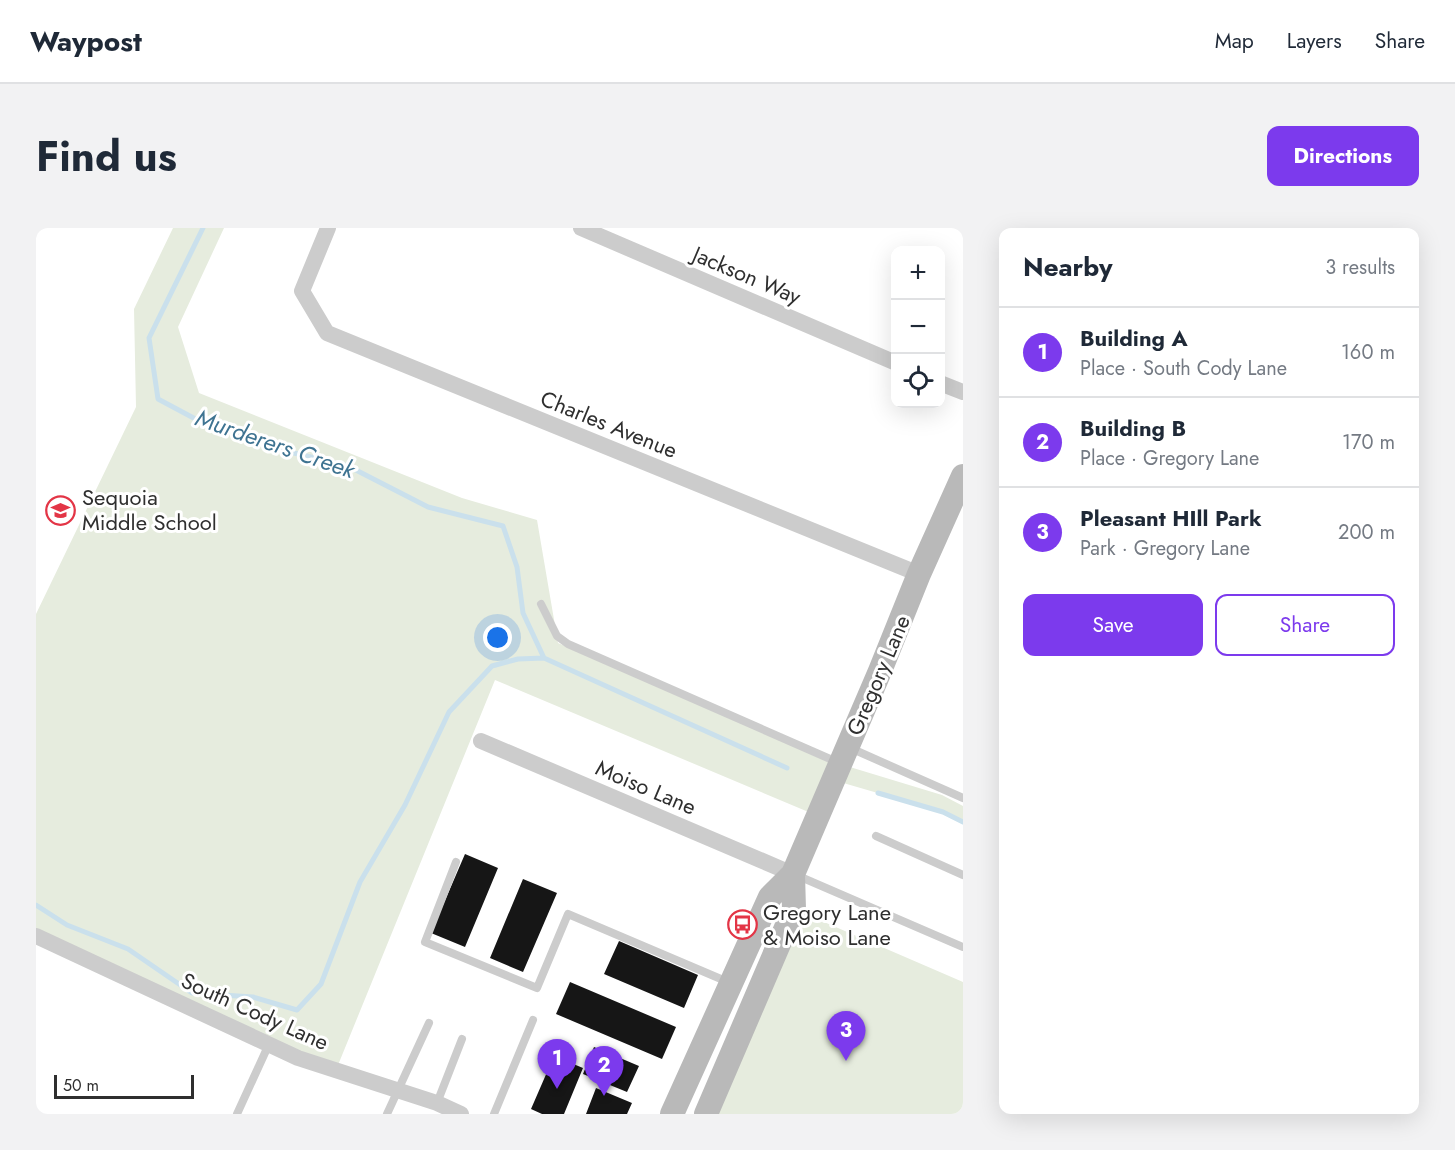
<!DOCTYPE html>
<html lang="en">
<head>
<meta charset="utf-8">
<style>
	:root { --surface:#fff; --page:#f2f2f3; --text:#1f2937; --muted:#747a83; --line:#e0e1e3; --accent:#7c3aed }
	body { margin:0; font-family:Jost,sans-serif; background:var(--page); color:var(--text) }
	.controls { position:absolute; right:18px; top:18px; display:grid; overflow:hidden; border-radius:12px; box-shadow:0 6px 24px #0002 }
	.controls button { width:54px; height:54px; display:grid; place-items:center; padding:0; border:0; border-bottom:2px solid var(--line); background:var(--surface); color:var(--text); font:30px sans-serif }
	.scale { position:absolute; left:18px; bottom:15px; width:140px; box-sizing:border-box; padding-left:6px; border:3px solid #2f2f2f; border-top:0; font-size:16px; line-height:21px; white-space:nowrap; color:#2f2f2f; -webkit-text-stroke:4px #fff; paint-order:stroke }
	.you { position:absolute; left:462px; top:410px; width:21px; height:21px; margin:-15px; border:4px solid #fff; border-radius:50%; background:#1a73e8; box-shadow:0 0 0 9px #1a73e833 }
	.badge { display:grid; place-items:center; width:39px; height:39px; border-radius:50%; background:var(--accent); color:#fff; font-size:20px; font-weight:700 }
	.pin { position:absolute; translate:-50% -50px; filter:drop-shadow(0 2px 3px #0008) }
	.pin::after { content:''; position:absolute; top:32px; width:21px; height:18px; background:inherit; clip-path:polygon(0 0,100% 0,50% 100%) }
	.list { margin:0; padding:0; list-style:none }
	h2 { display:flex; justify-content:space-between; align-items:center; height:78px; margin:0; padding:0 24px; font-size:26px }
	h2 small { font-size:20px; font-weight:400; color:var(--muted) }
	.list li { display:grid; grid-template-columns:39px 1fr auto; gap:18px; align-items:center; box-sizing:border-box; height:90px; padding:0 24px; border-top:2px solid var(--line) }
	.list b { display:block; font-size:22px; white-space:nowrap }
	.list p { margin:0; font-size:20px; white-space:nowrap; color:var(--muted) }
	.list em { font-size:20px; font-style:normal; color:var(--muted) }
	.actions { display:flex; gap:12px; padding:18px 24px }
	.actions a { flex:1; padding:14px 0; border:2px solid var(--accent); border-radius:12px; text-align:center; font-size:21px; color:var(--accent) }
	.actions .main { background:var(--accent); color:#fff }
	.icon { flex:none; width:33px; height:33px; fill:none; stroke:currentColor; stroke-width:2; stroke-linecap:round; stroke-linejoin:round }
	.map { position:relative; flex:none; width:927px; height:886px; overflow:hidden; border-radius:12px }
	header { display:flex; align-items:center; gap:36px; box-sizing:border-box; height:84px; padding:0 30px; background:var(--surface); border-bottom:2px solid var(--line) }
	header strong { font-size:28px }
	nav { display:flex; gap:33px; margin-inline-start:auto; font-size:21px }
	.intro { display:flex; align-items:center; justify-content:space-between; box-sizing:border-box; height:144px; padding:0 36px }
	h1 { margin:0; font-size:42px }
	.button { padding:15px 27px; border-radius:12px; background:var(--accent); color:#fff; font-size:21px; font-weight:700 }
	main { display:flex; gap:36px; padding:0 36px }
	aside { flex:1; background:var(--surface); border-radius:12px; box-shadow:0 6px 24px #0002 }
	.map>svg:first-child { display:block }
	.green { fill:#e6ecde }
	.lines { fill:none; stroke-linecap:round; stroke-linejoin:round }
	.stream { stroke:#cae0ec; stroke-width:5 }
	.building { fill:#161616 }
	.service { stroke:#ccc; stroke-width:8 }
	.minor { stroke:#ccc; stroke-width:16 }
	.secondary { stroke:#b9b9b9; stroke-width:24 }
	.labels { text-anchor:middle; stroke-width:6; stroke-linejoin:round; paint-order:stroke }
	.street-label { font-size:22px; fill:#2f2f2f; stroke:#fff }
	.poi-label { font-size:22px; fill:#2f2f2f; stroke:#fff; text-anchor:start }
	.water-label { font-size:24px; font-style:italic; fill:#3e7391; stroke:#fff }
</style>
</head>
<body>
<header>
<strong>Waypost</strong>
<nav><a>Map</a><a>Layers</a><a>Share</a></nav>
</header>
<div class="intro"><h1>Find us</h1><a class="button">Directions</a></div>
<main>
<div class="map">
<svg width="927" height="886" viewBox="0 0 927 886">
	<rect width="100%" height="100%" fill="#fff"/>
	<path class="green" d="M 137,0 L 188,0 L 142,99 L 163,165 L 426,270 L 501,292 L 522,415 L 804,536 L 906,567 L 927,578 L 927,594 L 907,584 L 797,552 L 782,588 L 459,452 L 300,842 L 0,708 L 0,386 L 100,179 L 98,81 Z
		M 758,681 L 927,754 L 927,886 L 670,886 Z"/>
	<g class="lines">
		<path class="stream" d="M 167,0 L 113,110 L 122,171 L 167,195 L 258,225 L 312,238 L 392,279 L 467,298 L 481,339 L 487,385 L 508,430
			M 842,565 L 907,584 L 927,594
			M 0,677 L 31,697 L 92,721 L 156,765 L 217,769 L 261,782 L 285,756 L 324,654 L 369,577 L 413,484 L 456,438 L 482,431 L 508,430 L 751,540"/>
	</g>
	<path class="building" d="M 429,626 L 462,640 L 429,719 L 395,705 Z
		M 487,651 L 521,665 L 487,744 L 454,730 Z
		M 583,713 L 662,747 L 648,780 L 568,746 Z
		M 534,754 L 640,799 L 626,831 L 520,786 Z
		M 558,819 L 603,838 L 591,864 L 547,846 Z
		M 518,828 L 547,840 L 528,886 L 506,886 L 495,881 Z
		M 560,860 L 596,875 L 591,886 L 550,886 Z"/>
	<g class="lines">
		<path class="service" d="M 505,376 L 521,408 L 532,416 L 801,534
			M 812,519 L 927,570
			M 840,608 L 927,647
			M 420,634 L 389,714 L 501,760 L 532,686 L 692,754
			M 760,647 L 927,719
			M 401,875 L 426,811
			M 201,886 L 233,816
			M 351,886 L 393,795
			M 458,886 L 497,792"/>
		<path class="minor" d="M 292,0 L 266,63 L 291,105 L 883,346
			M 545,0 L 860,135
			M 904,155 L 927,164
			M 445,513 L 757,646
			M 0,708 L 262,830 L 401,875 L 425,886"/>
		<path class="secondary" d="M 636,886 L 734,669 L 757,646 L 844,443 L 883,346 L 927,248
			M 670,886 L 758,681 L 757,646"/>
	</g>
	<defs>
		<symbol id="school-ring" viewBox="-11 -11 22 22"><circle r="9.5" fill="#fff" stroke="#e33546" stroke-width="1.5"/><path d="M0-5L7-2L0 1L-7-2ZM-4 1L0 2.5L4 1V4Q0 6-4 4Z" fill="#e33546"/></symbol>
		<symbol id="bus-ring" viewBox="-11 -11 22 22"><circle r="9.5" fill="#fff" stroke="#e33546" stroke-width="1.5"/><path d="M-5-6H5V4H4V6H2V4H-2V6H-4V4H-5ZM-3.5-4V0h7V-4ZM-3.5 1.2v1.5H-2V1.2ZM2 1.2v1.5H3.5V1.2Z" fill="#e33546"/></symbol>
	</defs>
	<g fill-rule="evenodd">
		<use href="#school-ring" x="8" y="266" width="33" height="33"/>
		<use href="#bus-ring" x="690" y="680" width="33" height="33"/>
	</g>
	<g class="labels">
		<g class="street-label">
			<text transform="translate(711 47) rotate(23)" y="8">Jackson Way</text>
			<text transform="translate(573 196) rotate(22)" y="8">Charles Avenue</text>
			<text transform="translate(842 447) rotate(-67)" y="8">Gregory Lane</text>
			<text transform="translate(610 559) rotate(23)" y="8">Moiso Lane</text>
			<text transform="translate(219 783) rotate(24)" y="8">South Cody Lane</text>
		</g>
		<g class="poi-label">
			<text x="46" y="277">Sequoia<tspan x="46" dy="25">Middle School</tspan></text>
			<text x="727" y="692">Gregory Lane<tspan x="727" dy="25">&amp; Moiso Lane</tspan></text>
		</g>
		<g class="water-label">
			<text transform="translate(239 216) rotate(19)" y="8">Murderers Creek</text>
		</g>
	</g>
</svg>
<div class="controls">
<button>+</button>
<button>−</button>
<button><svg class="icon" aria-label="locate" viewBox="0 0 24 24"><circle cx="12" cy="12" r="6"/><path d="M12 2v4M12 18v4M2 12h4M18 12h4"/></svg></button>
</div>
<div class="scale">50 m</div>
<div class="you"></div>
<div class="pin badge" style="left:521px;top:861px">1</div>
<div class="pin badge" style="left:568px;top:868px">2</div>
<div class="pin badge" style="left:810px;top:833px">3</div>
</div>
<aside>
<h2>Nearby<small>3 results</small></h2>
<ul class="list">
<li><span class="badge">1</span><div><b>Building A</b><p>Place · South Cody Lane</p></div><em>160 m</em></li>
<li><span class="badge">2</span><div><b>Building B</b><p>Place · Gregory Lane</p></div><em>170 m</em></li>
<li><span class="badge">3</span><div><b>Pleasant HIll Park</b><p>Park · Gregory Lane</p></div><em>200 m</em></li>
</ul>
<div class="actions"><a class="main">Save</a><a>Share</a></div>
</aside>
</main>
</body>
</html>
